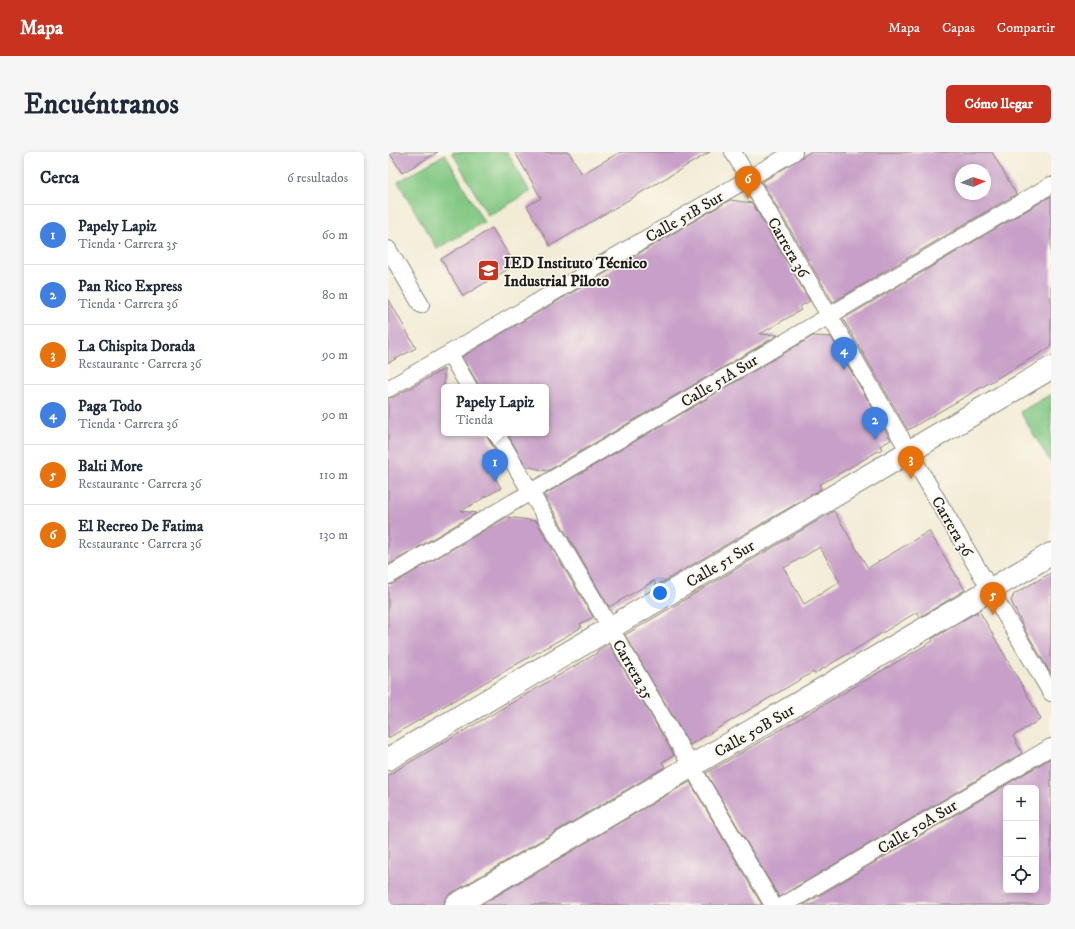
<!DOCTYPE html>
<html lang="es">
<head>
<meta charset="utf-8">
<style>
	:root { --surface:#fff; --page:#f6f6f7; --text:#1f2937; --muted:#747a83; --line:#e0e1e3; --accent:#c8321e }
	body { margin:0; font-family:"IM FELL DW Pica",serif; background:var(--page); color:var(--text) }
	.controls { position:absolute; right:12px; bottom:12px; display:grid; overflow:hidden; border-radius:6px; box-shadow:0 2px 6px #0003 }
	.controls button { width:36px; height:36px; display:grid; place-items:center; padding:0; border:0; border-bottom:1px solid var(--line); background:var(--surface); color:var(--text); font:20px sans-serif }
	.compass { position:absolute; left:567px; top:12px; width:36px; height:36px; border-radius:50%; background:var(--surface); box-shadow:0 2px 6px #0003; rotate:87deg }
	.you { position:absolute; left:272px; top:441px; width:14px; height:14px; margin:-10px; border:3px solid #fff; border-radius:50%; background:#1a73e8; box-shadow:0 0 0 6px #1a73e833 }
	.badge { display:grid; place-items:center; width:26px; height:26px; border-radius:50%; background:var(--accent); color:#fff; font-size:13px; font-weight:700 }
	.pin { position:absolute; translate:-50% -33px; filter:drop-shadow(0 1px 2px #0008) }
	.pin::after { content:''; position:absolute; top:21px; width:14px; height:12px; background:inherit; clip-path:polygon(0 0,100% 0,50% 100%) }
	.popup { position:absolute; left:53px; top:232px; width:108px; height:52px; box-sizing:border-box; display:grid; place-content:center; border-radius:6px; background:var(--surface); filter:drop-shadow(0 1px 3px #0005); font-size:13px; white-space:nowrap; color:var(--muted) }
	.popup b { font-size:15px; color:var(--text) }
	.popup::after { content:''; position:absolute; left:50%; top:100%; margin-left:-8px; border:8px solid transparent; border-top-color:var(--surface) }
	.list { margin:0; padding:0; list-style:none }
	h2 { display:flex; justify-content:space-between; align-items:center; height:52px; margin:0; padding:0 16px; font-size:17px }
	h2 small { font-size:13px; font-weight:400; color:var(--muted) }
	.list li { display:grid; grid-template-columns:26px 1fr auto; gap:12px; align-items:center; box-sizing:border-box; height:60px; padding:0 16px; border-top:1px solid var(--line) }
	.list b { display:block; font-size:15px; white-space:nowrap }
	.list p { margin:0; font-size:13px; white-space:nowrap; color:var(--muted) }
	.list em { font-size:13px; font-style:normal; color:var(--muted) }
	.icon { flex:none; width:22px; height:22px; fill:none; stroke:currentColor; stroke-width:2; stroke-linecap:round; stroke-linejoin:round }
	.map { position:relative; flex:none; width:663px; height:753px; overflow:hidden; border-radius:6px }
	header { display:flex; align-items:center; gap:24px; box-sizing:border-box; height:56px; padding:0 20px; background:var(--accent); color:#fff }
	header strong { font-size:19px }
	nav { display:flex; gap:22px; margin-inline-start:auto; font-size:14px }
	.intro { display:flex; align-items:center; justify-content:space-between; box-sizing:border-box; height:96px; padding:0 24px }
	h1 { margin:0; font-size:28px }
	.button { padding:10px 18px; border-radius:6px; background:var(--accent); color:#fff; font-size:14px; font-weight:700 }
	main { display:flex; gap:24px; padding:0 24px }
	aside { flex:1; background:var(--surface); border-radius:6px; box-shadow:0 2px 6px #0003 }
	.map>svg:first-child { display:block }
	.green { fill:#81c782; stroke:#4e724f }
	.building { fill:#c89fc8; fill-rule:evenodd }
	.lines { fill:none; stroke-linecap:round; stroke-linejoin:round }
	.street-casing { stroke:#878479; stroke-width:18 }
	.secondary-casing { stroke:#878479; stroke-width:24 }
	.street { stroke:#fff; stroke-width:16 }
	.secondary { stroke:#fff; stroke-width:22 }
	.labels { text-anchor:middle; stroke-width:3.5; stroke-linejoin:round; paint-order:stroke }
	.street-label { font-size:16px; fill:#1c1c1c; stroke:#fbf7ec }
	.poi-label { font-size:16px; font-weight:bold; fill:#1c1c1c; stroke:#fbf7ec; text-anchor:start }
</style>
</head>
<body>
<header>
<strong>Mapa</strong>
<nav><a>Mapa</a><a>Capas</a><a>Compartir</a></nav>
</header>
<div class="intro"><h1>Encuéntranos</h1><a class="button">Cómo llegar</a></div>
<main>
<aside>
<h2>Cerca<small>6 resultados</small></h2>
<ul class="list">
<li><span class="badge" style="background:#3f7fe0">1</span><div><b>Papely Lapiz</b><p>Tienda · Carrera 35</p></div><em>60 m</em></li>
<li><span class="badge" style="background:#3f7fe0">2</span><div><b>Pan Rico Express</b><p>Tienda · Carrera 36</p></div><em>80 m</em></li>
<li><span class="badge" style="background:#e8710a">3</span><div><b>La Chispita Dorada</b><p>Restaurante · Carrera 36</p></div><em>90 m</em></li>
<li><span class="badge" style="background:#3f7fe0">4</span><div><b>Paga Todo</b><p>Tienda · Carrera 36</p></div><em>90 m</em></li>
<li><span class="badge" style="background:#e8710a">5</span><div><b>Balti More</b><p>Restaurante · Carrera 36</p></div><em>110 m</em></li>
<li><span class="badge" style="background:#e8710a">6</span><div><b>El Recreo De Fatima</b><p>Restaurante · Carrera 36</p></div><em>130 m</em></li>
</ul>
</aside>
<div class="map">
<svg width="663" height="753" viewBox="0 0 663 753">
	<rect width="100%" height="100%" fill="#fbf7ec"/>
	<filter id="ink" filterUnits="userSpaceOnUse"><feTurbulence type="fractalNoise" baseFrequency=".025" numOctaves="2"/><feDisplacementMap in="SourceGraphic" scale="8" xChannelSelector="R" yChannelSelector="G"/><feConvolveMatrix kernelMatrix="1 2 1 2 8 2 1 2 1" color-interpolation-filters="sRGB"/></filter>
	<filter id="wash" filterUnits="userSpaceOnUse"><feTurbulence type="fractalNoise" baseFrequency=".012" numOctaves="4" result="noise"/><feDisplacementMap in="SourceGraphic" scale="16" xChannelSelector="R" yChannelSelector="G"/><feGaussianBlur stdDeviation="0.9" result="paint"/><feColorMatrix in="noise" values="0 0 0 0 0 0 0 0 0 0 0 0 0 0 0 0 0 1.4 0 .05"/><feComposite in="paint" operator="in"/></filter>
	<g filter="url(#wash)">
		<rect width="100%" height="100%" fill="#f2ecd6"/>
		<path class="green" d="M 64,0 L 119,0 L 142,40 L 100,64 Z
			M 57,2 L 96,70 L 49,97 L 10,30 Z
			M 663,242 L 663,311 L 632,260 Z"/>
		<g id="blocks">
			<path class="building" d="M 1,0 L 50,0 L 14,21 Z
				M 127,0 L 181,0 L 194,22 L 232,0 L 322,0 L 162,94 L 139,54 L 153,46 Z
				M 422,0 L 604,0 L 628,42 L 445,150 L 374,30 ZM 573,18 L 597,18 L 597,42 L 573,42 Z
				M 663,44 L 663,195 L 520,278 L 455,167 Z
				M 342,48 L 364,51 L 422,149 L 411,155 L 413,158 L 372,182 L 390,183 L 159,319 L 138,314 L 119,281 L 158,281 L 158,235 L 90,235 L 89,230 L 74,205 Z
				M 104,76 L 127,113 L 75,144 L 53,107 Z
				M 0,146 L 28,196 L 0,211 Z
				M 425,184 L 443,185 L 503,288 L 492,294 L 494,297 L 431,333 L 433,337 L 268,434 L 266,429 L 221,455 L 156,343 Z
				M 56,217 L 56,281 L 99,281 L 100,286 L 113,308 L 95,303 L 113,336 L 73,359 L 88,361 L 0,413 L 0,246 L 6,245 Z
				M 446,359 L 480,416 L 541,379 L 577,438 L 532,465 L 529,460 L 426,522 L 425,520 L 302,593 L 237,483 ZM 432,395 L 452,430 L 416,452 L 396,416 Z
				M 119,365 L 148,369 L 205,465 L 192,472 L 194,475 L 0,586 L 0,433 L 5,432 Z
				M 663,421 L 663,522 L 636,476 L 623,449 L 626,442 Z
				M 589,460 L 590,462 L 592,460 L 653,567 L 625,584 L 634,601 L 391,745 L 318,621 L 545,489 L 544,487 Z
				M 221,492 L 286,603 L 274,610 L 277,615 L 62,742 L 57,747 L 56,753 L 0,753 L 0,623 L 209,501 L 209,499 Z
				M 663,606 L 663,753 L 415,753 ZM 618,636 L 648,636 L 648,738 L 618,738 Z
				M 302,630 L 374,753 L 93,753 L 289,637 Z"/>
		</g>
	</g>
	<g filter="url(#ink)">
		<use href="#blocks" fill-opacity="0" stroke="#878479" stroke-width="1"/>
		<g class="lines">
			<defs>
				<path id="street" d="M 345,0 L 663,541
					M 0,97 L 33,153
					M 62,202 L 81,235
					M 0,237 L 406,0
					M 108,281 L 385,753
					M 0,424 L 663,33
					M 396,753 L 663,595"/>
				<path id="secondary" d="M 0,607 L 663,216
					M 68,753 L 663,402"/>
			</defs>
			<use href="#street" class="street-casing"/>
			<use href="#secondary" class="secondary-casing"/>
			<use href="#street" class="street"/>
			<use href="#secondary" class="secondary"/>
		</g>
	</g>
	<defs>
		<symbol id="school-square" viewBox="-11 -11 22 22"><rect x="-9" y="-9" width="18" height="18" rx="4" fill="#c8321e" stroke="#fbf7ec"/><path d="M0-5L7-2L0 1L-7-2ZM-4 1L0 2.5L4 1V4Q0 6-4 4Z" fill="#fff"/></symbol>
	</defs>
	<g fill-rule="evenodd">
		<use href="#school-square" x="88" y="106" width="25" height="25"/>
	</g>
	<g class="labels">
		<g class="street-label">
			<text transform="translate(296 64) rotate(-30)" y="6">Calle 51B Sur</text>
			<text transform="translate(401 95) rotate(60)" y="6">Carrera 36</text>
			<text transform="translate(331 228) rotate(-31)" y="6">Calle 51A Sur</text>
			<text transform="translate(565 374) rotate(60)" y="6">Carrera 36</text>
			<text transform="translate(332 411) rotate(-31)" y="6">Calle 51 Sur</text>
			<text transform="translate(246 517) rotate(60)" y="6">Carrera 35</text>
			<text transform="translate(366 578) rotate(-30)" y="6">Calle 50B Sur</text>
			<text transform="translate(529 674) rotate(-31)" y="6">Calle 50A Sur</text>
		</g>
		<g class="poi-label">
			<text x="116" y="116">IED Instituto Técnico<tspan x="116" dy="18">Industrial Piloto</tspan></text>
		</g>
	</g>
</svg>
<div class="controls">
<button>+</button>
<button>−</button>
<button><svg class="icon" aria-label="locate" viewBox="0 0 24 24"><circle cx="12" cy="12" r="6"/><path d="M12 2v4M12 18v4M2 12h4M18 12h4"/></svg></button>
</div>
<svg class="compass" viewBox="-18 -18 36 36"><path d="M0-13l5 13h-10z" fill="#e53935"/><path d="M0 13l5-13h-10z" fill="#747a83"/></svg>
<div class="you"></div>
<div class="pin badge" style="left:107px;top:330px;background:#3f7fe0">1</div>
<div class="popup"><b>Papely Lapiz</b>Tienda</div>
<div class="pin badge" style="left:487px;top:288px;background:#3f7fe0">2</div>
<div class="pin badge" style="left:523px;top:327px;background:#e8710a">3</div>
<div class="pin badge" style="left:456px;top:218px;background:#3f7fe0">4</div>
<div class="pin badge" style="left:605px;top:463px;background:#e8710a">5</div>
<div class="pin badge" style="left:360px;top:47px;background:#e8710a">6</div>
</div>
</main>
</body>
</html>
